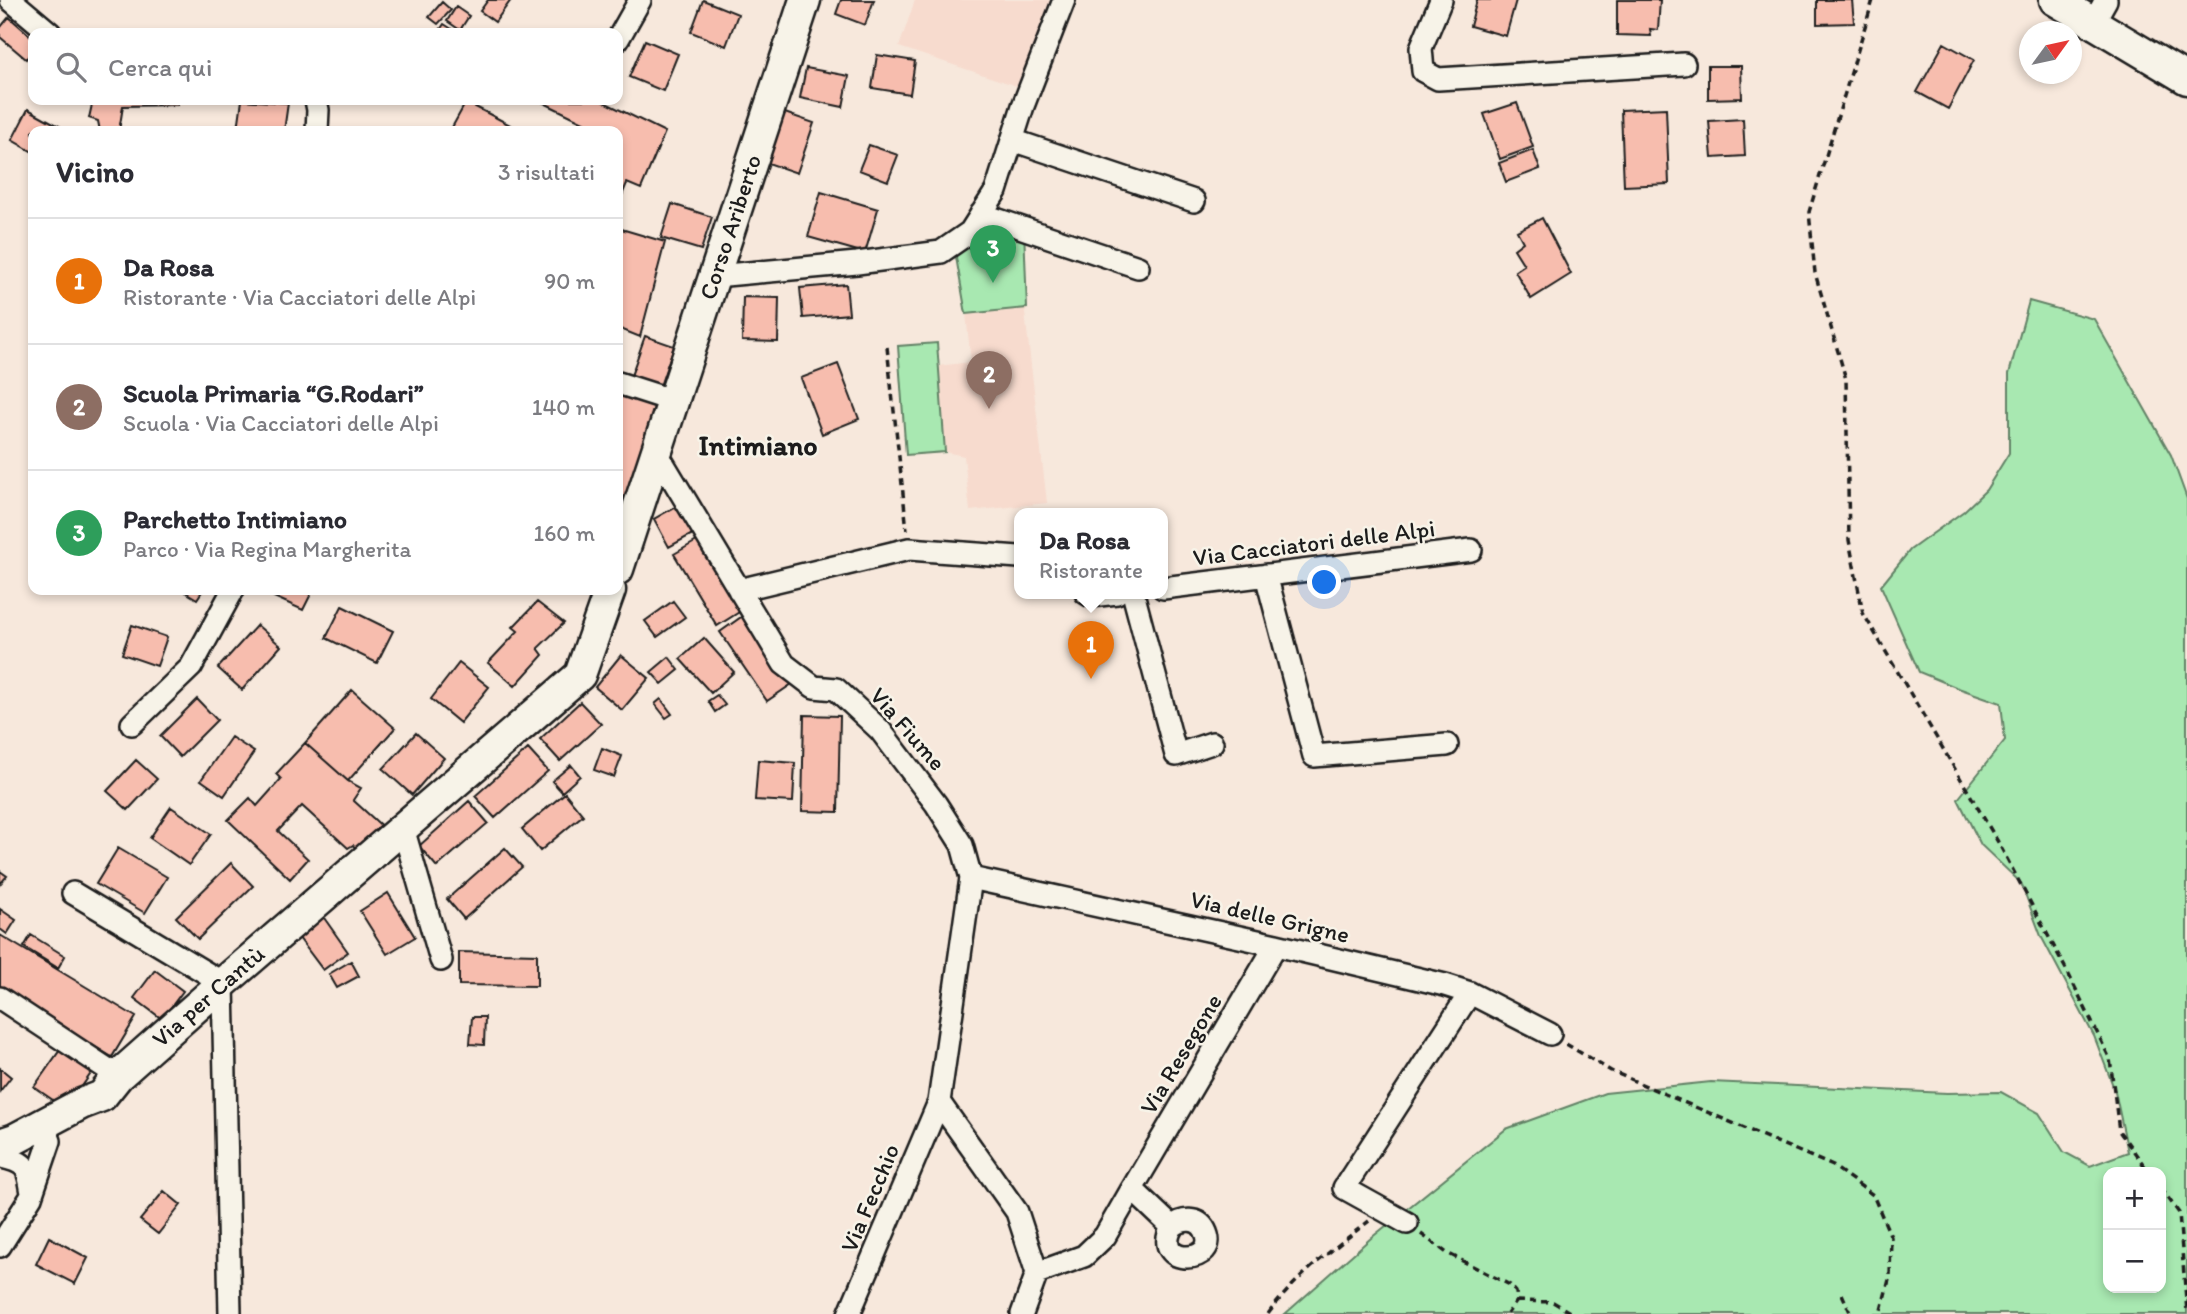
<!DOCTYPE html>
<html lang="it">
<head>
<meta charset="utf-8">
<style>
	:root { --surface:#fff; --page:#f2f2f3; --text:#2b2b33; --muted:#7c7c81; --line:#e1e1e2; --accent:#7c3aed }
	body { margin:0; font-family:Itim,sans-serif; background:var(--page); color:var(--text) }
	.controls { position:absolute; right:21px; bottom:21px; display:grid; overflow:hidden; border-radius:14px; box-shadow:0 4px 10px #0003 }
	.controls button { width:63px; height:63px; display:grid; place-items:center; padding:0; border:0; border-bottom:2px solid var(--line); background:var(--surface); color:var(--text); font:35px sans-serif }
	.compass { position:absolute; left:2019px; top:21px; width:63px; height:63px; border-radius:50%; background:var(--surface); box-shadow:0 4px 10px #0003; rotate:57deg }
	.you { position:absolute; left:1325px; top:583px; width:24px; height:24px; margin:-18px; border:5px solid #fff; border-radius:50%; background:#1a73e8; box-shadow:0 0 0 10px #1a73e833 }
	.badge { display:grid; place-items:center; width:46px; height:46px; border-radius:50%; background:var(--accent); color:#fff; font-size:23px; font-weight:700 }
	.pin { position:absolute; translate:-50% -58px; filter:drop-shadow(0 2px 4px #0008) }
	.pin::after { content:''; position:absolute; top:37px; width:24px; height:21px; background:inherit; clip-path:polygon(0 0,100% 0,50% 100%) }
	.popup { position:absolute; left:1014px; top:508px; width:154px; height:91px; box-sizing:border-box; display:grid; place-content:center; border-radius:14px; background:var(--surface); filter:drop-shadow(0 2px 5px #0005); font-size:23px; white-space:nowrap; color:var(--muted) }
	.popup b { font-size:26px; color:var(--text) }
	.popup::after { content:''; position:absolute; left:50%; top:100%; margin-left:-14px; border:14px solid transparent; border-top-color:var(--surface) }
	.list { margin:0; padding:0; list-style:none }
	h2 { display:flex; justify-content:space-between; align-items:center; height:91px; margin:0; padding:0 28px; font-size:30px }
	h2 small { font-size:23px; font-weight:400; color:var(--muted) }
	.list li { display:grid; grid-template-columns:46px 1fr auto; gap:21px; align-items:center; box-sizing:border-box; height:126px; padding:0 28px; border-top:2px solid var(--line) }
	.list b { display:block; font-size:26px; white-space:nowrap }
	.list p { margin:0; font-size:23px; white-space:nowrap; color:var(--muted) }
	.list em { font-size:23px; font-style:normal; color:var(--muted) }
	.icon { flex:none; width:38px; height:38px; fill:none; stroke:currentColor; stroke-width:2; stroke-linecap:round; stroke-linejoin:round }
	.map { position:relative; flex:none; width:2187px; height:1314px; overflow:hidden }
	.search { position:absolute; background:var(--surface); box-shadow:0 4px 10px #0003; left:28px; top:28px; width:595px; height:77px; display:flex; align-items:center; gap:18px; box-sizing:border-box; padding:0 24px; border-radius:14px; color:var(--muted); font-size:26px }
	.panel { position:absolute; background:var(--surface); box-shadow:0 4px 10px #0003; left:28px; top:126px; width:595px; height:469px; border-radius:14px }
	.map>svg:first-child { display:block }
	.built { fill:#f7dbce }
	.green { fill:#a8e8b1; stroke:#628266; stroke-width:2; fill-rule:evenodd }
	.building { fill:#f7bdae; stroke:#1c1c1c; stroke-width:2 }
	.lines { fill:none; stroke-linecap:round; stroke-linejoin:round }
	.street-casing { stroke:#1c1c1c; stroke-width:26 }
	.secondary-casing { stroke:#1c1c1c; stroke-width:35 }
	.path { stroke:#1c1c1c; stroke-width:3.5; stroke-dasharray:7 5; stroke-linecap:butt }
	.street { stroke:#f7f3e8; stroke-width:21 }
	.secondary { stroke:#f7f3e8; stroke-width:30 }
	.labels { text-anchor:middle; stroke-width:5; stroke-linejoin:round; paint-order:stroke }
	.street-label { font-size:24px; fill:#1c1c1c; stroke:#f7f3e8 }
	.quarter-label { font-size:28px; font-weight:bold; fill:#1c1c1c; stroke:#f7f3e8 }
</style>
</head>
<body>
<div class="map">
<svg width="2187" height="1314" viewBox="0 0 2187 1314">
	<rect width="100%" height="100%" fill="#f7e8dc"/>
	<filter id="ink" filterUnits="userSpaceOnUse"><feTurbulence type="fractalNoise" baseFrequency=".0143" numOctaves="2"/><feDisplacementMap in="SourceGraphic" scale="14" xChannelSelector="R" yChannelSelector="G"/><feConvolveMatrix kernelMatrix="1 2 1 2 8 2 1 2 1" color-interpolation-filters="sRGB"/></filter>
	<g filter="url(#ink)">
		<path class="built" d="M 915,0 L 1061,0 L 1032,91 L 899,47 Z
			M 1027,308 L 1025,313 L 1047,503 L 970,511 L 964,456 L 945,452 L 938,366 L 971,362 L 966,314 Z"/>
		<path class="green" d="M 981,214 L 1024,229 L 1027,308 L 966,314 L 956,257 L 942,258 Z
			M 2029,301 L 2094,319 L 2171,455 L 2187,499 L 2187,1314 L 1285,1314 L 1371,1238 L 1506,1129 L 1605,1093 L 1711,1082 L 1947,1093 L 2001,1092 L 2039,1113 L 2064,1152 L 2090,1166 L 2128,1152 L 2115,1091 L 2094,1036 L 2041,936 L 2021,883 L 1981,845 L 1958,799 L 2005,740 L 2001,703 L 1958,688 L 1919,672 L 1881,586 L 1910,550 L 1964,511 L 1986,490 L 2009,453 L 2009,374 ZM 2108,1172 L 2161,1172 L 2161,1288 L 2108,1288 Z
			M 937,343 L 945,452 L 906,455 L 898,346 Z"/>
		<path class="building" d="M 488,0 L 511,0 L 495,22 L 480,11 Z
			M 703,0 L 738,14 L 726,46 L 691,32 Z
			M 841,0 L 874,0 L 865,25 L 836,14 Z
			M 1477,0 L 1516,0 L 1506,36 L 1470,26 Z
			M 1617,0 L 1660,0 L 1658,30 L 1650,29 L 1651,36 L 1617,35 Z
			M 1817,0 L 1852,0 L 1854,23 L 1817,24 Z
			M 442,2 L 451,10 L 438,24 L 429,17 Z
			M 456,7 L 469,16 L 460,30 L 447,21 Z
			M 9,17 L 33,38 L 33,50 L 26,59 L 0,37 L 0,28 Z
			M 444,24 L 458,33 L 438,33 Z
			M 645,40 L 678,54 L 663,91 L 629,77 Z
			M 1944,43 L 1974,60 L 1948,109 L 1917,92 Z
			M 877,55 L 915,61 L 910,94 L 872,88 Z
			M 1708,66 L 1741,66 L 1742,98 L 1708,99 Z
			M 806,68 L 849,76 L 843,107 L 800,98 Z
			M 93,100 L 178,100 L 178,105 L 123,106 L 119,131 L 100,131 L 98,121 L 89,118 Z
			M 242,100 L 288,103 L 284,131 L 238,129 Z
			M 538,100 L 600,100 L 665,132 L 641,189 L 627,183 L 618,205 L 618,131 L 602,131 Z
			M 466,102 L 514,127 L 512,131 L 450,131 Z
			M 1517,103 L 1533,147 L 1500,159 L 1484,114 Z
			M 1666,108 L 1669,184 L 1624,186 L 1621,110 Z
			M 28,109 L 68,131 L 33,131 L 33,152 L 12,140 Z
			M 779,111 L 814,123 L 797,173 L 762,161 Z
			M 1743,119 L 1745,156 L 1712,158 L 1709,121 Z
			M 869,145 L 898,155 L 888,181 L 859,170 Z
			M 1533,150 L 1540,169 L 1506,182 L 1499,163 Z
			M 821,192 L 878,209 L 865,253 L 808,237 Z
			M 672,204 L 712,217 L 701,250 L 661,238 Z
			M 1542,218 L 1571,274 L 1531,299 L 1515,271 L 1524,265 L 1514,249 L 1523,242 L 1517,231 Z
			M 618,228 L 665,242 L 640,337 L 618,328 Z
			M 846,284 L 849,314 L 803,318 L 800,288 Z
			M 743,297 L 779,298 L 778,342 L 742,341 Z
			M 645,336 L 674,346 L 660,386 L 631,376 Z
			M 838,364 L 859,419 L 822,434 L 801,378 Z
			M 618,391 L 655,404 L 623,516 L 618,515 Z
			M 682,503 L 698,531 L 669,547 L 654,519 Z
			M 702,538 L 744,609 L 717,626 L 674,554 Z
			M 182,590 L 203,590 L 197,599 Z
			M 278,590 L 313,590 L 303,610 L 274,597 Z
			M 673,601 L 685,617 L 657,637 L 645,621 Z
			M 537,602 L 564,623 L 538,648 L 543,655 L 515,686 L 488,663 L 518,631 L 513,627 Z
			M 342,606 L 393,631 L 377,663 L 326,638 Z
			M 744,615 L 792,684 L 767,701 L 720,632 Z
			M 132,625 L 167,637 L 157,666 L 122,654 Z
			M 257,625 L 281,646 L 242,690 L 218,668 Z
			M 704,638 L 734,672 L 711,693 L 680,659 Z
			M 621,655 L 649,678 L 622,710 L 595,687 Z
			M 669,657 L 679,670 L 662,684 L 651,672 Z
			M 459,663 L 489,687 L 460,723 L 431,699 Z
			M 352,690 L 395,728 L 348,781 L 305,743 Z
			M 717,695 L 725,705 L 715,712 L 708,701 Z
			M 197,699 L 217,720 L 180,757 L 160,736 Z
			M 661,699 L 672,714 L 666,718 L 655,704 Z
			M 580,702 L 601,724 L 560,761 L 540,739 Z
			M 804,715 L 840,716 L 838,812 L 802,811 Z
			M 416,733 L 444,758 L 412,795 L 383,769 Z
			M 231,737 L 254,752 L 224,796 L 201,780 Z
			M 305,743 L 348,781 L 361,788 L 353,800 L 386,830 L 360,855 L 353,845 L 348,848 L 302,806 L 278,831 L 308,859 L 290,879 L 228,820 L 250,798 L 257,806 L 281,779 L 276,774 Z
			M 602,748 L 622,756 L 614,777 L 594,770 Z
			M 528,749 L 548,771 L 495,818 L 475,796 Z
			M 136,760 L 157,779 L 128,810 L 107,791 Z
			M 758,760 L 795,763 L 793,802 L 755,800 Z
			M 571,765 L 580,776 L 562,792 L 552,781 Z
			M 565,793 L 583,815 L 540,851 L 522,829 Z
			M 469,801 L 488,823 L 437,867 L 419,846 Z
			M 171,807 L 211,834 L 189,865 L 150,838 Z
			M 118,848 L 167,877 L 145,913 L 96,884 Z
			M 505,848 L 522,867 L 464,919 L 447,899 Z
			M 231,863 L 253,886 L 198,939 L 176,917 Z
			M 0,871 L 7,876 L 0,884 Z
			M 388,893 L 415,937 L 387,954 L 360,911 Z
			M 0,909 L 16,920 L 7,934 L 0,929 Z
			M 322,915 L 348,952 L 323,970 L 296,934 Z
			M 0,935 L 136,1017 L 112,1057 L 0,989 Z
			M 31,935 L 65,956 L 58,968 L 24,947 Z
			M 459,952 L 537,954 L 537,986 L 459,985 Z
			M 351,961 L 359,976 L 337,988 L 329,974 Z
			M 155,970 L 183,991 L 162,1019 L 134,998 Z
			M 472,1017 L 485,1017 L 484,1045 L 470,1044 Z
			M 60,1050 L 92,1072 L 66,1109 L 34,1087 Z
			M 0,1068 L 11,1077 L 0,1091 Z
			M 164,1191 L 181,1205 L 158,1234 L 140,1220 Z
			M 49,1237 L 88,1258 L 75,1284 L 36,1264 Z"/>
		<g class="lines">
			<defs>
				<path id="street" d="M 11,0 L 50,33
					M 1441,0 L 1421,48 L 1423,71 L 1438,79 L 1684,64
					M 2093,23 L 2106,0
					M 618,39 L 640,0
					M 316,100 L 318,110 L 317,131
					M 1012,140 L 1194,201
					M 981,214 L 1138,267
					M 715,276 L 857,263 L 941,252 L 970,232 L 996,191 L 1023,106 L 1064,0
					M 618,383 L 674,401
					M 657,453 L 784,664 L 814,687 L 836,689 L 880,730 L 936,804 L 962,845 L 971,878 L 939,1102 L 849,1314
					M 1266,575 L 1314,756 L 1447,745
					M 1163,588 L 1471,550
					M 739,590 L 909,549 L 1019,557
					M 1086,593 L 1091,596 L 1117,593
					M 1133,593 L 1176,755 L 1212,743
					M 132,724 L 191,667 L 233,590
					M 403,828 L 441,960
					M 971,878 L 1276,945 L 1445,985 L 1470,993 L 1550,1034
					M 73,893 L 223,983 L 230,1314
					M 0,998 L 118,1076
					M 939,1102 L 1017,1212 L 1037,1273 L 1022,1314
					M 2,1157 C 28,1163 28,1168 32,1193
					M 1132,1189 L 1276,945
					M 1407,1223 L 1344,1188 L 1470,993
					M 0,1246 L 31,1197 L 50,1141 L 43,1125
					M 1037,1273 L 1084,1256 L 1105,1236 L 1132,1189 L 1172,1227 C 1150,1268 1223,1265 1205,1230 C 1198,1217 1182,1218 1172,1227"/>
				<g id="secondary">
					<path d="M 2055,0 L 2187,79"/>
					<path id="s1" d="M 618,569 L 805,0"/>
					<path id="s2" d="M 0,1144 L 15,1139 L 81,1104 L 102,1096 L 118,1076 L 223,983 L 580,675 L 610,590"/>
				</g>
			</defs>
			<use href="#street" class="street-casing"/>
			<use href="#secondary" class="secondary-casing"/>
			<path class="path" d="M 1873,0 L 1809,212 L 1815,273 L 1846,379 L 1849,540 L 1863,613 L 1998,842 L 2067,971 L 2110,1059 L 2119,1131 L 2149,1172
				M 887,347 L 907,530
				M 1566,1044 L 1611,1071 L 1833,1166 L 1873,1195 L 1891,1237 L 1890,1276 L 1880,1314
				M 2161,1188 L 2179,1213 L 2187,1312
				M 1421,1234 L 1447,1253 L 1510,1285 L 1516,1292 L 1517,1301 L 1507,1314
				M 1842,1294 L 1851,1314
				M 1517,1301 L 1553,1302 L 1573,1314
				M 1268,1314 C 1296,1276 1332,1250 1369,1221"/>
			<use href="#street" class="street"/>
			<use href="#secondary" class="secondary"/>
		</g>
	</g>
	<g class="labels">
		<g class="street-label">
			<text dy="8" stroke="none"><textPath href="#s1" startOffset="360">Corso Ariberto</textPath></text>
			<text transform="translate(1314 543) rotate(-7)" y="8">Via Cacciatori delle Alpi</text>
			<text transform="translate(908 729) rotate(49)" y="8">Via Fiume</text>
			<text transform="translate(1270 917) rotate(13)" y="8">Via delle Grigne</text>
			<text dy="8" stroke="none"><textPath href="#s2" startOffset="259">Via per Cantù</textPath></text>
			<text transform="translate(1181 1054) rotate(-59)" y="8">Via Resegone</text>
			<text transform="translate(870 1198) rotate(-67)" y="8">Via Fecchio</text>
		</g>
		<g class="quarter-label">
			<text x="758" y="455">Intimiano</text>
		</g>
	</g>
</svg>
<div class="controls">
<button>+</button>
<button>−</button>
</div>
<svg class="compass" viewBox="-18 -18 36 36"><path d="M0-13l5 13h-10z" fill="#e53935"/><path d="M0 13l5-13h-10z" fill="#7c7c81"/></svg>
<div class="you"></div>
<div class="pin badge" style="left:1091px;top:679px;background:#e8710a">1</div>
<div class="popup"><b>Da Rosa</b>Ristorante</div>
<div class="pin badge" style="left:989px;top:409px;background:#8d6e63">2</div>
<div class="pin badge" style="left:993px;top:283px;background:#2e9e5b">3</div>
<div class="search"><svg class="icon" aria-label="search" viewBox="0 0 24 24"><circle cx="10" cy="10" r="6"/><path d="M15 15l6 6"/></svg>Cerca qui</div>
<section class="panel">
<h2>Vicino<small>3 risultati</small></h2>
<ul class="list">
<li><span class="badge" style="background:#e8710a">1</span><div><b>Da Rosa</b><p>Ristorante · Via Cacciatori delle Alpi</p></div><em>90 m</em></li>
<li><span class="badge" style="background:#8d6e63">2</span><div><b>Scuola Primaria “G.Rodari”</b><p>Scuola · Via Cacciatori delle Alpi</p></div><em>140 m</em></li>
<li><span class="badge" style="background:#2e9e5b">3</span><div><b>Parchetto Intimiano</b><p>Parco · Via Regina Margherita</p></div><em>160 m</em></li>
</ul>
</section>
</div>
</body>
</html>
